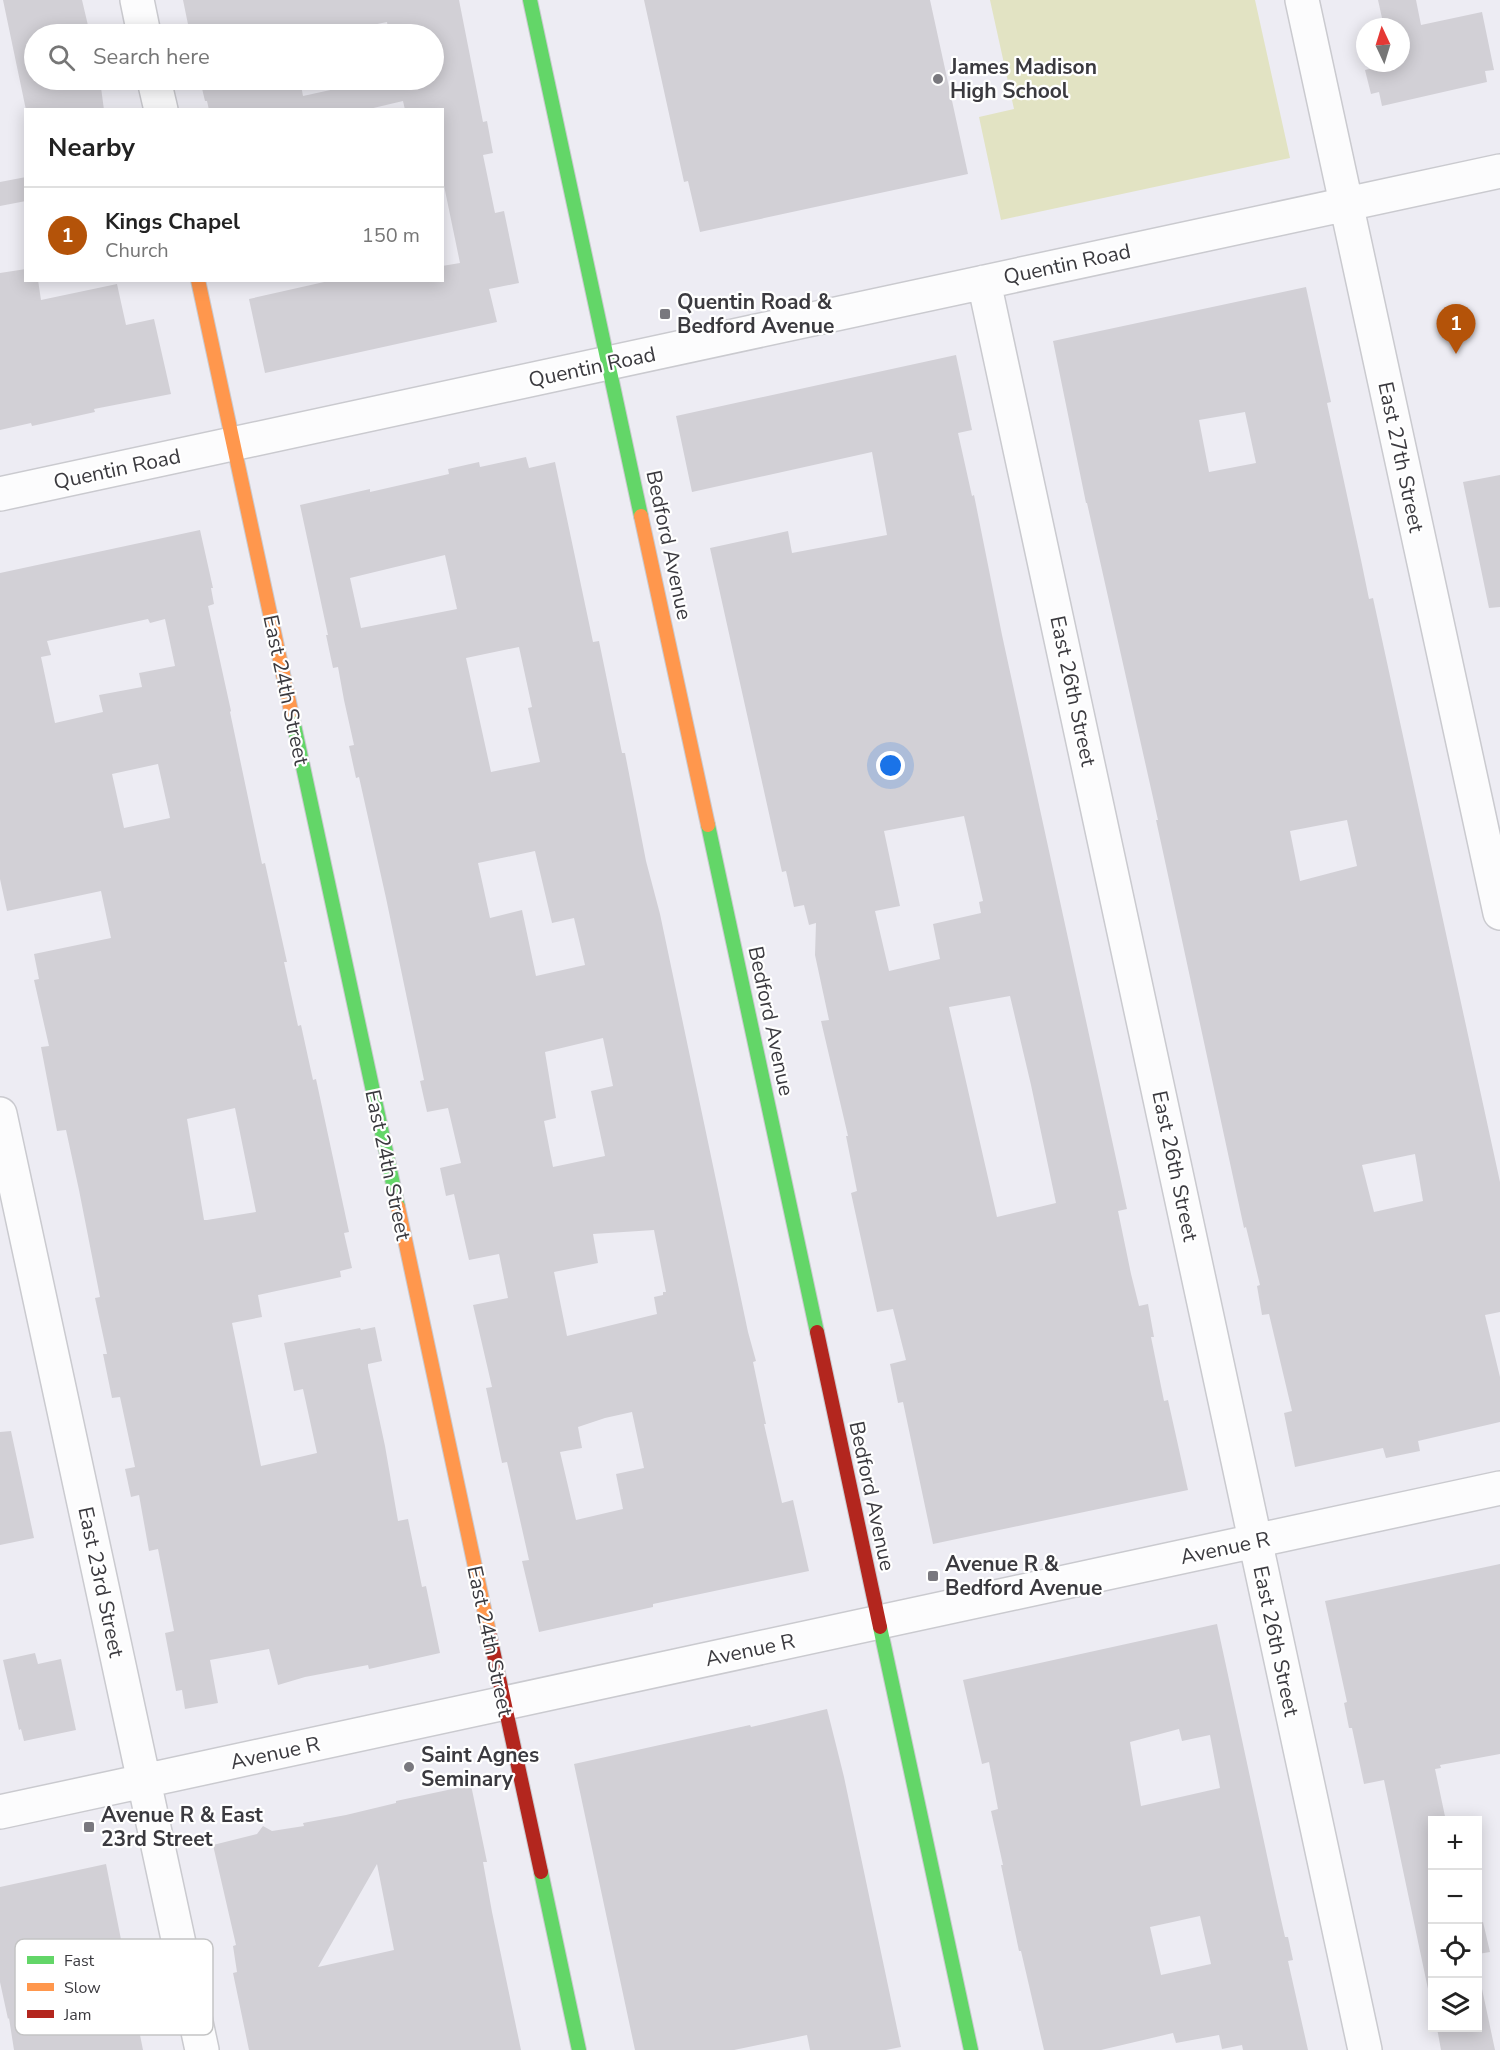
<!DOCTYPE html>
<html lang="en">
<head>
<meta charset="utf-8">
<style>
	:root { --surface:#fff; --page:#f6f6f6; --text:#222; --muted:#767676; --line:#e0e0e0; --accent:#b45309 }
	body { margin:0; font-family:"Nunito Sans",sans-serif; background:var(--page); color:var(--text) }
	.controls { position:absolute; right:18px; bottom:18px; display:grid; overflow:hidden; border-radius:0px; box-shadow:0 3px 15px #0003 }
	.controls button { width:54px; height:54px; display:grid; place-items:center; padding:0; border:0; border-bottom:2px solid var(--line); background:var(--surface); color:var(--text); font:30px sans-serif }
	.compass { position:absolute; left:1356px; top:18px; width:54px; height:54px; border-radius:50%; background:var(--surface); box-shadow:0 3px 15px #0003; rotate:356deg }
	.you { position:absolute; left:891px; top:766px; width:21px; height:21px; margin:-15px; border:4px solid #fff; border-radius:50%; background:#1a73e8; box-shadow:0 0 0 9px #1a73e833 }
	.badge { display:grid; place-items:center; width:39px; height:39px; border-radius:50%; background:var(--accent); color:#fff; font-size:20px; font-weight:700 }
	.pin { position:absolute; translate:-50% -50px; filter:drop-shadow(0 2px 3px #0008) }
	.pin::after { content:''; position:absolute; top:32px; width:21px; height:18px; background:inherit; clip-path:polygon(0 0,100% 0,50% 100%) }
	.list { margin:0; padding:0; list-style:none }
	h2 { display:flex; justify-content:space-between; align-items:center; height:78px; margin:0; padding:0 24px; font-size:26px }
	h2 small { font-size:20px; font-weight:400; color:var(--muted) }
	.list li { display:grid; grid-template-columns:39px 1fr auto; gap:18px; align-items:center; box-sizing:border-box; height:96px; padding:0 24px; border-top:2px solid var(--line) }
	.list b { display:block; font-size:22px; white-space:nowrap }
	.list p { margin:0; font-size:20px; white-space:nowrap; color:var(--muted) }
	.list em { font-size:20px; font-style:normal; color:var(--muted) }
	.icon { flex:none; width:33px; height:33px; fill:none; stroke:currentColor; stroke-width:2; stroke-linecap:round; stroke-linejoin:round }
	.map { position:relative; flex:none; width:1500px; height:2050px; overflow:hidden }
	.search { position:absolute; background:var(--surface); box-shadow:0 3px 15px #0003; left:24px; top:24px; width:420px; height:66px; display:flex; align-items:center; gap:15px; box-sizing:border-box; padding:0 21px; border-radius:33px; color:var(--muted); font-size:22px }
	.panel { position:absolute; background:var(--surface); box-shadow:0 3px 15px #0003; left:24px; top:108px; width:420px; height:174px; border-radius:0px }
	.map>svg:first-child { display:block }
	.green { fill:#e2e3c3 }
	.building { fill:#d2d0d6; fill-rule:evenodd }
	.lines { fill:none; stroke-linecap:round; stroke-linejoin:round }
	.street-casing { stroke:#cacacf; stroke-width:36 }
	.fast-casing { stroke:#cacacf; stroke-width:16 }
	.slow-casing { stroke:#cacacf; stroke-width:16 }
	.jam-casing { stroke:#cacacf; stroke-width:16 }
	.street { stroke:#fcfcfd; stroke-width:33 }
	.fast { stroke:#63d668; stroke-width:14 }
	.slow { stroke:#ff974d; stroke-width:14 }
	.jam { stroke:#b3261e; stroke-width:14 }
	.poi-dot { fill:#79787e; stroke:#fff; stroke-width:2 }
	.labels { text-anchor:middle; stroke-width:4.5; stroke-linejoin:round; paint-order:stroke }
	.poi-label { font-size:21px; font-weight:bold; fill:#3b3a3f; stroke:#fff; text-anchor:start }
	.street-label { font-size:21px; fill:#3b3a3f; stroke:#fff }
	.key { fill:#fff; stroke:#c4c4c5; stroke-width:1.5 }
	.key-label { font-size:16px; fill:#3b3a3f }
</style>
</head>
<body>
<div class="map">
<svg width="1500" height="2050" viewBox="0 0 1500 2050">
	<rect width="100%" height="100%" fill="#edecf3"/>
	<path class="green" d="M 990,0 L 1255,0 L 1290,158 L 1001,220 L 979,117 L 1014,109 Z"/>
	<path class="building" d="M 3,0 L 82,0 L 90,34 L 34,34 L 34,80 L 100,80 L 104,110 L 26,110 Z
		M 183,0 L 459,0 L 483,122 L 487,121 L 493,153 L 483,155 L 495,213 L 504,211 L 519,283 L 489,289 L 497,322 L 265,373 L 249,299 L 333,280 L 442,280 L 442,266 L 460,263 L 442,176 L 442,110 L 405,110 L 403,101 L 365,110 L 209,110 L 207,101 L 205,101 L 200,80 L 300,80 L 303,96 L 376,80 L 434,80 L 434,34 L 389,34 L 387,22 L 329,34 L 190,34 Z
		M 644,0 L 930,0 L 968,174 L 700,232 L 688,181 L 684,182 Z
		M 1378,0 L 1416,0 L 1421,25 L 1482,12 L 1494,70 L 1485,71 L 1487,82 L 1382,106 L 1379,92 L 1371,94 L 1365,70 L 1373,68 L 1372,63 L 1401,63 L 1401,27 L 1384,27 Z
		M 26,177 L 26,201 L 0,206 L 0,182 Z
		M 26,269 L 26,280 L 38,280 L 41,300 L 117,284 L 126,325 L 154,319 L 171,394 L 94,409 L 95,412 L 32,426 L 31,423 L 0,430 L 0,273 Z
		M 1306,287 L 1331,402 L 1327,403 L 1361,560 L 1369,599 L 1373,598 L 1500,1182 L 1500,1312 L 1485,1315 L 1500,1377 L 1500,1422 L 1418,1441 L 1420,1451 L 1386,1458 L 1383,1448 L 1295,1467 L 1284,1413 L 1292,1411 L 1269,1314 L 1262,1315 L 1257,1286 L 1260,1285 L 1246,1227 L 1244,1228 L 1163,852 L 1156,820 L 1158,820 L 1087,503 L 1086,503 L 1053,341 ZM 1245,412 L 1256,463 L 1209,472 L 1199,420 ZM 1347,820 L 1357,866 L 1300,881 L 1290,831 ZM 1415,1154 L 1423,1201 L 1374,1212 L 1362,1165 Z
		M 956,355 L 972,430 L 958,433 L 972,496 L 974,495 L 1002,635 L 1127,1209 L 1118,1211 L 1131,1274 L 1139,1306 L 1148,1304 L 1154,1337 L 1151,1337 L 1164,1401 L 1168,1400 L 1188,1490 L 933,1544 L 903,1402 L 898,1403 L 890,1364 L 906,1360 L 893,1309 L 877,1312 L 851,1193 L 857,1191 L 846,1136 L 848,1136 L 821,1021 L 829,1020 L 815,955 L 816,923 L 809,925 L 804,905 L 794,907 L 786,871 L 782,872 L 710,548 L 788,531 L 792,553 L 887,535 L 872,452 L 692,492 L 676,416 ZM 964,816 L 983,901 L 979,902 L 981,913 L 933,924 L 940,959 L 889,971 L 875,911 L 900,906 L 884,831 ZM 1010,996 L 1031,1085 L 1056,1203 L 997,1217 L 949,1007 Z
		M 526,457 L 529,468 L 555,462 L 593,642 L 599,641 L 622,753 L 625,753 L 646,861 L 660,914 L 748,1332 L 756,1361 L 753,1362 L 766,1424 L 764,1424 L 782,1503 L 793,1500 L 809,1571 L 653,1604 L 653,1607 L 539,1632 L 522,1561 L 529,1560 L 507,1462 L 502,1463 L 486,1388 L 492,1387 L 473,1305 L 508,1298 L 499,1254 L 469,1260 L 454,1194 L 446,1196 L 440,1168 L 461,1163 L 448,1108 L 427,1112 L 420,1081 L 424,1080 L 386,898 L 359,777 L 356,778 L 349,746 L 354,745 L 344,700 L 338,667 L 333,668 L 326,635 L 328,635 L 300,505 L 370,489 L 370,492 L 449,474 L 448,469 L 479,462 L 480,467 ZM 445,555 L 457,609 L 361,628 L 350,578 ZM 519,647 L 532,707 L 528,708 L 540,762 L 491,772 L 466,658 ZM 535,851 L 552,923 L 574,918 L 585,965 L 536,976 L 522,910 L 490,918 L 478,863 ZM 603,1038 L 613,1086 L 591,1091 L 605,1156 L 553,1167 L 544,1121 L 556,1118 L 545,1052 ZM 654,1230 L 666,1292 L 663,1292 L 663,1295 L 654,1297 L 657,1314 L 567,1336 L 554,1272 L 598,1263 L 593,1234 ZM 632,1412 L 644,1468 L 616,1474 L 623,1509 L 576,1520 L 560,1452 L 582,1448 L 578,1427 L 605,1418 Z
		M 1500,475 L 1500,607 L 1489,608 L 1463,482 Z
		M 200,530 L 213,588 L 211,588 L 214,604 L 208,606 L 231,711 L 230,712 L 262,864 L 265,863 L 287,962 L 284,962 L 298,1026 L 301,1025 L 313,1080 L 316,1079 L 349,1232 L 344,1233 L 352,1268 L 340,1271 L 341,1277 L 258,1295 L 262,1317 L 232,1323 L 261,1466 L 317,1453 L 303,1389 L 294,1391 L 284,1343 L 360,1328 L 361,1330 L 375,1327 L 382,1361 L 368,1364 L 368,1367 L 385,1446 L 398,1521 L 408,1519 L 422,1587 L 426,1586 L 440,1653 L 369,1669 L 368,1665 L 305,1677 L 278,1685 L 269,1649 L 210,1660 L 218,1703 L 185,1709 L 182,1690 L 176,1691 L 165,1633 L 174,1631 L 158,1549 L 149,1551 L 139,1495 L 131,1497 L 125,1469 L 135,1467 L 120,1397 L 112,1398 L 103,1354 L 107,1354 L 95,1298 L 100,1297 L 79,1190 L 66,1130 L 57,1131 L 41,1047 L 49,1046 L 34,980 L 39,979 L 34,954 L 111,938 L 101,891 L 7,911 L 0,879 L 0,573 ZM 148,619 L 150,623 L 165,619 L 175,666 L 139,673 L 142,687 L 99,695 L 103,712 L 55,723 L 41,657 L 51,655 L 47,641 ZM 158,764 L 170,818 L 124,828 L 112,774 ZM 235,1108 L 256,1212 L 207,1220 L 204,1220 L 187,1119 Z
		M 11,1431 L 34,1538 L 0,1545 L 0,1432 Z
		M 1500,1564 L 1500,1754 L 1440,1765 L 1441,1768 L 1435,1769 L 1446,1821 L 1432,1821 L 1432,2008 L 1384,1780 L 1364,1784 L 1352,1728 L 1349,1728 L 1344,1703 L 1347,1702 L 1325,1601 Z
		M 1217,1624 L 1277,1902 L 1285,1937 L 1288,1937 L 1293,1960 L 1288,1961 L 1308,2050 L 1243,2050 L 1242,2045 L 1222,2049 L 1219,2035 L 1176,2043 L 1173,2033 L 1101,2050 L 1044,2050 L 1021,1951 L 1019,1951 L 1001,1865 L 1003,1865 L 991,1811 L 998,1809 L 989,1762 L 982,1764 L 963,1680 ZM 1179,1729 L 1182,1741 L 1210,1735 L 1220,1788 L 1141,1806 L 1130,1742 ZM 1200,1916 L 1211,1964 L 1161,1975 L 1150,1927 Z
		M 35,1653 L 38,1664 L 61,1659 L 76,1730 L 24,1741 L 21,1729 L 19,1730 L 3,1660 Z
		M 827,1709 L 844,1777 L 901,2047 L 886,2050 L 810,2050 L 807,2035 L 734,2050 L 635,2050 L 574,1764 L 750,1725 L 751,1727 Z
		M 471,1785 L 487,1862 L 483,1862 L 492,1912 L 521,2050 L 249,2050 L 233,1973 L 237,1972 L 233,1946 L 236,1945 L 213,1845 L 257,1834 L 263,1826 L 272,1831 L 304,1826 L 303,1823 L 346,1815 L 396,1803 L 396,1801 ZM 377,1864 L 394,1950 L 318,1967 Z
		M 106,1864 L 143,2050 L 14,2050 L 9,2018 L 8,2019 L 0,1982 L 0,1887 Z
		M 1483,1922 L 1490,1952 L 1478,1954 L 1478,1923 Z
		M 1478,1970 L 1495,2050 L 1441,2050 L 1437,2028 L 1478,2028 Z"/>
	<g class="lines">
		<defs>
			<path id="street" d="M 137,0 L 144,34
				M 1302,0 L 1500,913
				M 154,80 L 161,110
				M 984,282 L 1365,2050
				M 0,494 L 1500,171
				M 0,1114 L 202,2050
				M 0,1812 L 1500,1488"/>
			<path id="fast" d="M 530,0 L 641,516
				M 291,711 L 398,1207
				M 708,825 L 817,1332
				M 880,1627 L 971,2050
				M 541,1872 L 579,2050"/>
			<path id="slow" d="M 198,280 L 291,711
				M 641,516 L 708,825
				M 398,1207 L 489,1632"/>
			<path id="jam" d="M 817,1332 L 880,1627
				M 489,1632 L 541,1872"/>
		</defs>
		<use href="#street" class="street-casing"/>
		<use href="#fast" class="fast-casing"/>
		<use href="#slow" class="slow-casing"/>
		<use href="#jam" class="jam-casing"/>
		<use href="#street" class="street"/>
		<use href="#fast" class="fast"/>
		<use href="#slow" class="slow"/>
		<use href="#jam" class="jam"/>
	</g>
	<g class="poi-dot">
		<circle cx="938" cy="79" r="6"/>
		<rect x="659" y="308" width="12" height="12" rx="3"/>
		<rect x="927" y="1570" width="12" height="12" rx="3"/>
		<circle cx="409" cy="1767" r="6"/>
		<rect x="83" y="1821" width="12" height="12" rx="3"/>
	</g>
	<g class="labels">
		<g class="poi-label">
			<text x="950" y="74">James Madison<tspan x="950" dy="24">High School</tspan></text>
			<text x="677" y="309">Quentin Road &amp;<tspan x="677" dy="24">Bedford Avenue</tspan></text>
			<text x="945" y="1571">Avenue R &amp;<tspan x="945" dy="24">Bedford Avenue</tspan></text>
			<text x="421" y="1762">Saint Agnes<tspan x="421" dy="24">Seminary</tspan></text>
			<text x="101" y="1822">Avenue R &amp; East<tspan x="101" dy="24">23rd Street</tspan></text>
		</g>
		<g class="street-label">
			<text transform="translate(1067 264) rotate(-12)" y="7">Quentin Road</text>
			<text transform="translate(592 367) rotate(-12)" y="7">Quentin Road</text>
			<text transform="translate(1401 457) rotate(78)" y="7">East 27th Street</text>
			<text transform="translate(117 469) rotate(-12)" y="7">Quentin Road</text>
			<text transform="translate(669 545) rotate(78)" y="7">Bedford Avenue</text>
			<text transform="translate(286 690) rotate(78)" y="7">East 24th Street</text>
			<text transform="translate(1073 691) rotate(78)" y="7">East 26th Street</text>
			<text transform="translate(771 1021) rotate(78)" y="7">Bedford Avenue</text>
			<text transform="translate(388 1165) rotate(78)" y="7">East 24th Street</text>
			<text transform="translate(1175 1166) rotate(78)" y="7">East 26th Street</text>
			<text transform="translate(872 1496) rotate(78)" y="7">Bedford Avenue</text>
			<text transform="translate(1225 1548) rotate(-12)" y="7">Avenue R</text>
			<text transform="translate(101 1582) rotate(78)" y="7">East 23rd Street</text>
			<text transform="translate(490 1641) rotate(78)" y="7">East 24th Street</text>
			<text transform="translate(1276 1641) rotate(78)" y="7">East 26th Street</text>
			<text transform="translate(750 1650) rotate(-12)" y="7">Avenue R</text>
			<text transform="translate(275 1753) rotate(-12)" y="7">Avenue R</text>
		</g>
	</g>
	<rect x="15" y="1939" width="198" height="96" rx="9" class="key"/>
	<rect x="27" y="1956" width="27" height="8" fill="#63d668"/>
	<rect x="27" y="1983" width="27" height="8" fill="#ff974d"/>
	<rect x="27" y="2010" width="27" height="8" fill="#b3261e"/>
	<g class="key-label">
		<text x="64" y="1966">Fast</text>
		<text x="64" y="1993">Slow</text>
		<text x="64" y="2020">Jam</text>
	</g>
</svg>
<div class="controls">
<button>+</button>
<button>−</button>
<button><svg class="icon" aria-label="locate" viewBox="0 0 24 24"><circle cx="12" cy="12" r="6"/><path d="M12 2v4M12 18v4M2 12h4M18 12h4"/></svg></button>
<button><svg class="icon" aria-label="layers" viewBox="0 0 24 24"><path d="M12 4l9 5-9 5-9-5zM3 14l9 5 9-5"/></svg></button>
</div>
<svg class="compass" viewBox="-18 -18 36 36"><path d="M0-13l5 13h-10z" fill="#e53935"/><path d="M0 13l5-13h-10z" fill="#767676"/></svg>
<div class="you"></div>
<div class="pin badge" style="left:1456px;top:354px">1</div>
<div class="search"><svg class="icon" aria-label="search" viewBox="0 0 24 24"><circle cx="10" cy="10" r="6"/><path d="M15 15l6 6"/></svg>Search here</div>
<section class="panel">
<h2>Nearby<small></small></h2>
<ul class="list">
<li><span class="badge">1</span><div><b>Kings Chapel</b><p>Church</p></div><em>150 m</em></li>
</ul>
</section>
</div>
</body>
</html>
